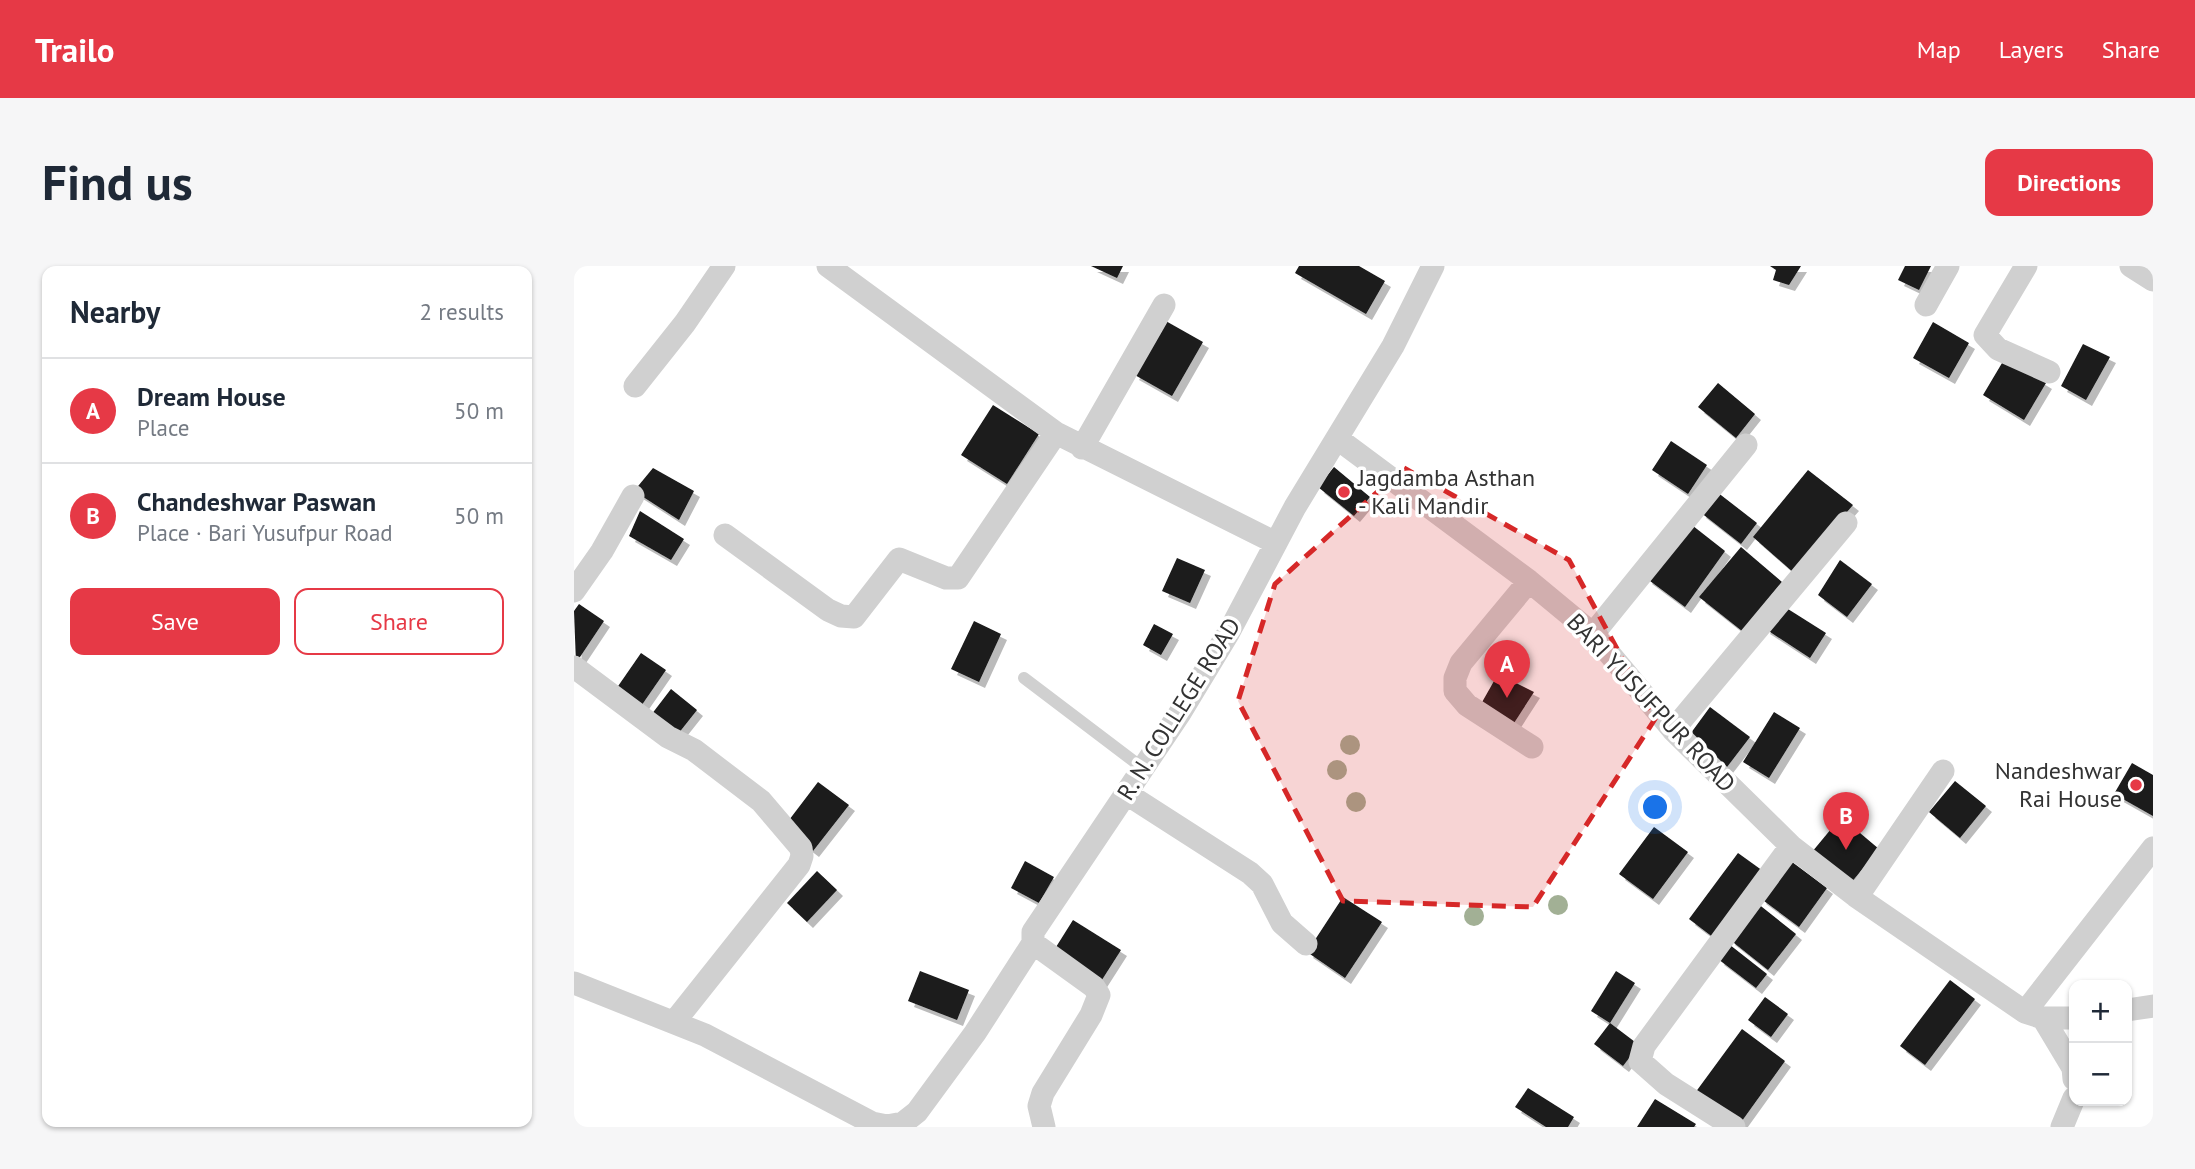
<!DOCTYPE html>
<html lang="en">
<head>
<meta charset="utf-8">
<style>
	:root { --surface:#fff; --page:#f6f6f7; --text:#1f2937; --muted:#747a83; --line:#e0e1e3; --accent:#e63946 }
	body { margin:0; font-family:"PT Sans",sans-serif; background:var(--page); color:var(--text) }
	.controls { position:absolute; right:21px; bottom:21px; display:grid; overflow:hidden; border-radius:14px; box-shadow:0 2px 5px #0004 }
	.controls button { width:63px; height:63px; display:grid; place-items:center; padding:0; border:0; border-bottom:2px solid var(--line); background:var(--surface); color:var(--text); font:35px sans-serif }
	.you { position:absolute; left:1082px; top:542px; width:24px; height:24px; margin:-18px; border:5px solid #fff; border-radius:50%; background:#1a73e8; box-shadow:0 0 0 10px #1a73e833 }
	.badge { display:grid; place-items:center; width:46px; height:46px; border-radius:50%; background:var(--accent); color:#fff; font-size:23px; font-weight:700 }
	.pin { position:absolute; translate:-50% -58px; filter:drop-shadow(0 2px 4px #0008) }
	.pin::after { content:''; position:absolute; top:37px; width:24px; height:21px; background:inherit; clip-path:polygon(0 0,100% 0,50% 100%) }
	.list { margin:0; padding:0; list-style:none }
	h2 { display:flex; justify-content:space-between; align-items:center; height:91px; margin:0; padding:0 28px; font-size:30px }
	h2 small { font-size:23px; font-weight:400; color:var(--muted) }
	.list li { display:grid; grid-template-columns:46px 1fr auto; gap:21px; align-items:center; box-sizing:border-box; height:105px; padding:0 28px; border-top:2px solid var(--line) }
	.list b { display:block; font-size:26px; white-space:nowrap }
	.list p { margin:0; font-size:23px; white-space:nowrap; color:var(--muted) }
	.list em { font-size:23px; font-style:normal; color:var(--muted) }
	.actions { display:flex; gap:14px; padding:21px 28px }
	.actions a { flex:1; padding:16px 0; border:2px solid var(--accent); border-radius:14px; text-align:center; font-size:24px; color:var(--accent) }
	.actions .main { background:var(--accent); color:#fff }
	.map { position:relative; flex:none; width:1579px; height:861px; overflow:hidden; border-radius:14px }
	header { display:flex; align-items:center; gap:42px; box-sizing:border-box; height:98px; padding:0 35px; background:var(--accent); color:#fff }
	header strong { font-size:33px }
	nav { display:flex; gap:38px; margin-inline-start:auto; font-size:24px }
	.intro { display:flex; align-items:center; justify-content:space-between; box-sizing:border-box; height:168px; padding:0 42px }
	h1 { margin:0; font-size:49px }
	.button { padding:18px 32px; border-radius:14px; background:var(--accent); color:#fff; font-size:24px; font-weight:700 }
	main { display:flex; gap:42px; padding:0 42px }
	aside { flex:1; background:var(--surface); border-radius:14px; box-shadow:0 2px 5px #0004 }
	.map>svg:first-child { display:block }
	.building { fill:#1a1a1a; filter:url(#shadow) }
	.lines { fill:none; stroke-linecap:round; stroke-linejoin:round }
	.service { stroke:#d0d0d0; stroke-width:12 }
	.minor { stroke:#d0d0d0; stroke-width:23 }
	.tree { fill:#a2b095 }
	.marked { fill:#d62828; fill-opacity:0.2; stroke:#d62828; stroke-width:5; stroke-dasharray:14 9; stroke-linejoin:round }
	.poi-dot { fill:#e63946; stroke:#fff; stroke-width:2.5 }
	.labels { text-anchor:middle; stroke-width:7; stroke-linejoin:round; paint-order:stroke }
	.poi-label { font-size:24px; fill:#333; stroke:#fff; text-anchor:start }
	.street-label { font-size:24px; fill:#333; stroke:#fff }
</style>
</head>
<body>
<header>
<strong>Trailo</strong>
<nav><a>Map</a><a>Layers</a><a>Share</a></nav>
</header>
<div class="intro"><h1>Find us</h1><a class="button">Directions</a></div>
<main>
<aside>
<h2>Nearby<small>2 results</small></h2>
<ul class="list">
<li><span class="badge">A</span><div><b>Dream House</b><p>Place</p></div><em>50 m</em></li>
<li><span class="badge">B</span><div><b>Chandeshwar Paswan</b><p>Place · Bari Yusufpur Road</p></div><em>50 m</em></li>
</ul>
<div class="actions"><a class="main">Save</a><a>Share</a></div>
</aside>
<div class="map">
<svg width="1579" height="861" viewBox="0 0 1579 861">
	<defs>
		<filter id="shadow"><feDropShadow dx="6" dy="6" stdDeviation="0" flood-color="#0004"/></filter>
	</defs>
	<rect width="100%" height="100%" fill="#fff"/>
	<path class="building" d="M 517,0 L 549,0 L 543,12 Z
		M 725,0 L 785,0 L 811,15 L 792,48 L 721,7 Z
		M 1196,0 L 1227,0 L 1215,19 L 1199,14 L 1202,4 Z
		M 1331,0 L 1357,0 L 1345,24 L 1324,14 Z
		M 590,54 L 629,76 L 598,130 L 559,108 Z
		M 1359,56 L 1395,77 L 1375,112 L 1339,92 Z
		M 1509,78 L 1536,91 L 1512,134 L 1487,120 Z
		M 1431,92 L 1472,117 L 1450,154 L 1409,129 Z
		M 1144,117 L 1181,148 L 1162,172 L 1124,141 Z
		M 419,139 L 465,168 L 433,218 L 387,189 Z
		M 1097,175 L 1133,199 L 1114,228 L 1078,204 Z
		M 760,201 L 796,231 L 780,250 L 744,221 Z
		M 79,202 L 120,225 L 105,254 L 60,225 Z
		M 1234,204 L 1279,239 L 1220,307 L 1179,271 Z
		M 1143,226 L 1183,257 L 1167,278 L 1126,246 Z
		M 66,245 L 110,273 L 97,294 L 55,270 Z
		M 1114,256 L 1151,285 L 1111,341 L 1072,312 Z
		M 1167,281 L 1208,316 L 1168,365 L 1125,331 Z
		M 603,292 L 631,304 L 616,337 L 588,325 Z
		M 1266,294 L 1298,318 L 1273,351 L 1244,329 Z
		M 5,338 L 30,355 L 2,397 L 0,345 Z
		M 1206,338 L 1252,367 L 1236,392 L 1190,362 Z
		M 400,355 L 427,368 L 405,416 L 377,403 Z
		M 580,358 L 599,368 L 587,389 L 569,379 Z
		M 67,387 L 92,404 L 65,443 L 40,426 Z
		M 924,408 L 960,426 L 940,457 L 907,438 Z
		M 97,423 L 123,444 L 100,473 L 74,453 Z
		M 1136,441 L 1176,471 L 1153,501 L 1114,471 Z
		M 1200,446 L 1226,462 L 1195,512 L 1169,496 Z
		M 1558,497 L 1579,509 L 1579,550 L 1540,528 Z
		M 1381,515 L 1412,540 L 1386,572 L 1355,546 Z
		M 244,516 L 275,539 L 239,585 L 209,562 Z
		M 1267,551 L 1305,583 L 1276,618 L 1238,586 Z
		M 1080,561 L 1114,586 L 1079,633 L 1045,608 Z
		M 1164,587 L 1189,605 L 1140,672 L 1115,653 Z
		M 1214,593 L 1253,622 L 1225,661 L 1186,632 Z
		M 451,595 L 480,611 L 465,637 L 437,622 Z
		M 243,605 L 263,624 L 233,656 L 213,637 Z
		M 769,631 L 808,656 L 771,712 L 733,686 Z
		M 1183,637 L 1222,668 L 1194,704 L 1155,673 Z
		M 499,654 L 547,684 L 524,720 L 477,689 Z
		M 1156,679 L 1193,708 L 1182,722 L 1144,693 Z
		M 346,705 L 395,724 L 383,754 L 334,735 Z
		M 1042,705 L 1061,717 L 1036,757 L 1017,745 Z
		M 1376,714 L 1401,733 L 1351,799 L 1326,780 Z
		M 1191,731 L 1214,748 L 1197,771 L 1174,754 Z
		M 1036,757 L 1065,779 L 1049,800 L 1020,778 Z
		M 1168,763 L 1211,795 L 1165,859 L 1121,827 Z
		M 954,822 L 1000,851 L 994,861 L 972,861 L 941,841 Z
		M 1081,833 L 1122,858 L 1120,861 L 1063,861 Z"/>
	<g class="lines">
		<path class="service" d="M 450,412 L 570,503"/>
		<path class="minor" d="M 254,0 L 482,167 L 702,277
			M 1452,0 L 1411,69 L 1424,83 L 1475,106
			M 1557,0 L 1579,14
			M 1352,39 L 1374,0
			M 61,120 L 111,57 L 150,0
			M 764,173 L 955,315 L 1019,368 L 1099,464 L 1217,580 L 1283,631 L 1451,746 L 1469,752 L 1500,752
			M 508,182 L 590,39
			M 151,269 L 254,344 L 267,350 L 280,351 L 325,293 L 372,312 L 384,312 L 482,167
			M 955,315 L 887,397 L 881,412 L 881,425 L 893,439 L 958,481
			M 0,325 L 28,285 L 59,230
			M 1019,368 L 1172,179
			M 0,401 L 94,471 L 120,484 L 187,535 L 227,582 L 228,590 L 225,599 L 101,755
			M 1099,464 L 1272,257
			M 553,528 L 676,607 L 688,618 L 708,657 L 732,678
			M 1283,631 L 1369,505
			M 0,717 L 131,769 L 298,857 L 313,860 L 329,857 L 343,846 L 401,767 L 459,677
			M 1553,744 L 1579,740
			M 1451,746 L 1579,582
			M 1469,752 L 1499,802 L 1500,813
			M 470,861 L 465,840 L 469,827 L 517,749 L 525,729 L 520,721 L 459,677 L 459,666 L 606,447 L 655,366 L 721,241 L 819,80 L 859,0
			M 1160,861 L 1092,818 L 1066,795 L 1070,780 L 1217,580
			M 1488,861 L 1500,832"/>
	</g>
	<g class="tree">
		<circle cx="776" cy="479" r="10"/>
		<circle cx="763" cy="504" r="10"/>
		<circle cx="782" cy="536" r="10"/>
		<circle cx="984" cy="639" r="10"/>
		<circle cx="900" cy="650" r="10"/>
	</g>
	<path class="marked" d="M 830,202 L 995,294 L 1081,453 L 959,641 L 769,635 L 664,435 L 701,318 Z"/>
	<g class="poi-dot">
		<circle cx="770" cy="226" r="7"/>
		<circle cx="1562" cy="519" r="7"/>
	</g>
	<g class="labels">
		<g class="poi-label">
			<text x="784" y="220">Jagdamba Asthan<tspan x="784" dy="28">- Kali Mandir</tspan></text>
			<text x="1548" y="513" text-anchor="end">Nandeshwar<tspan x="1548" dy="28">Rai House</tspan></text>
		</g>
		<g class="street-label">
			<text transform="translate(1077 437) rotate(47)" y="8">BARI YUSUFPUR ROAD</text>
			<text transform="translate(605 443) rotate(-58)" y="8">R. N. COLLEGE ROAD</text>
		</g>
	</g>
</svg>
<div class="controls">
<button>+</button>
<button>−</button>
</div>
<div class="you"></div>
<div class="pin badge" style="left:933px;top:432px">A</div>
<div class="pin badge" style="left:1272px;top:584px">B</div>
</div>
</main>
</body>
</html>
